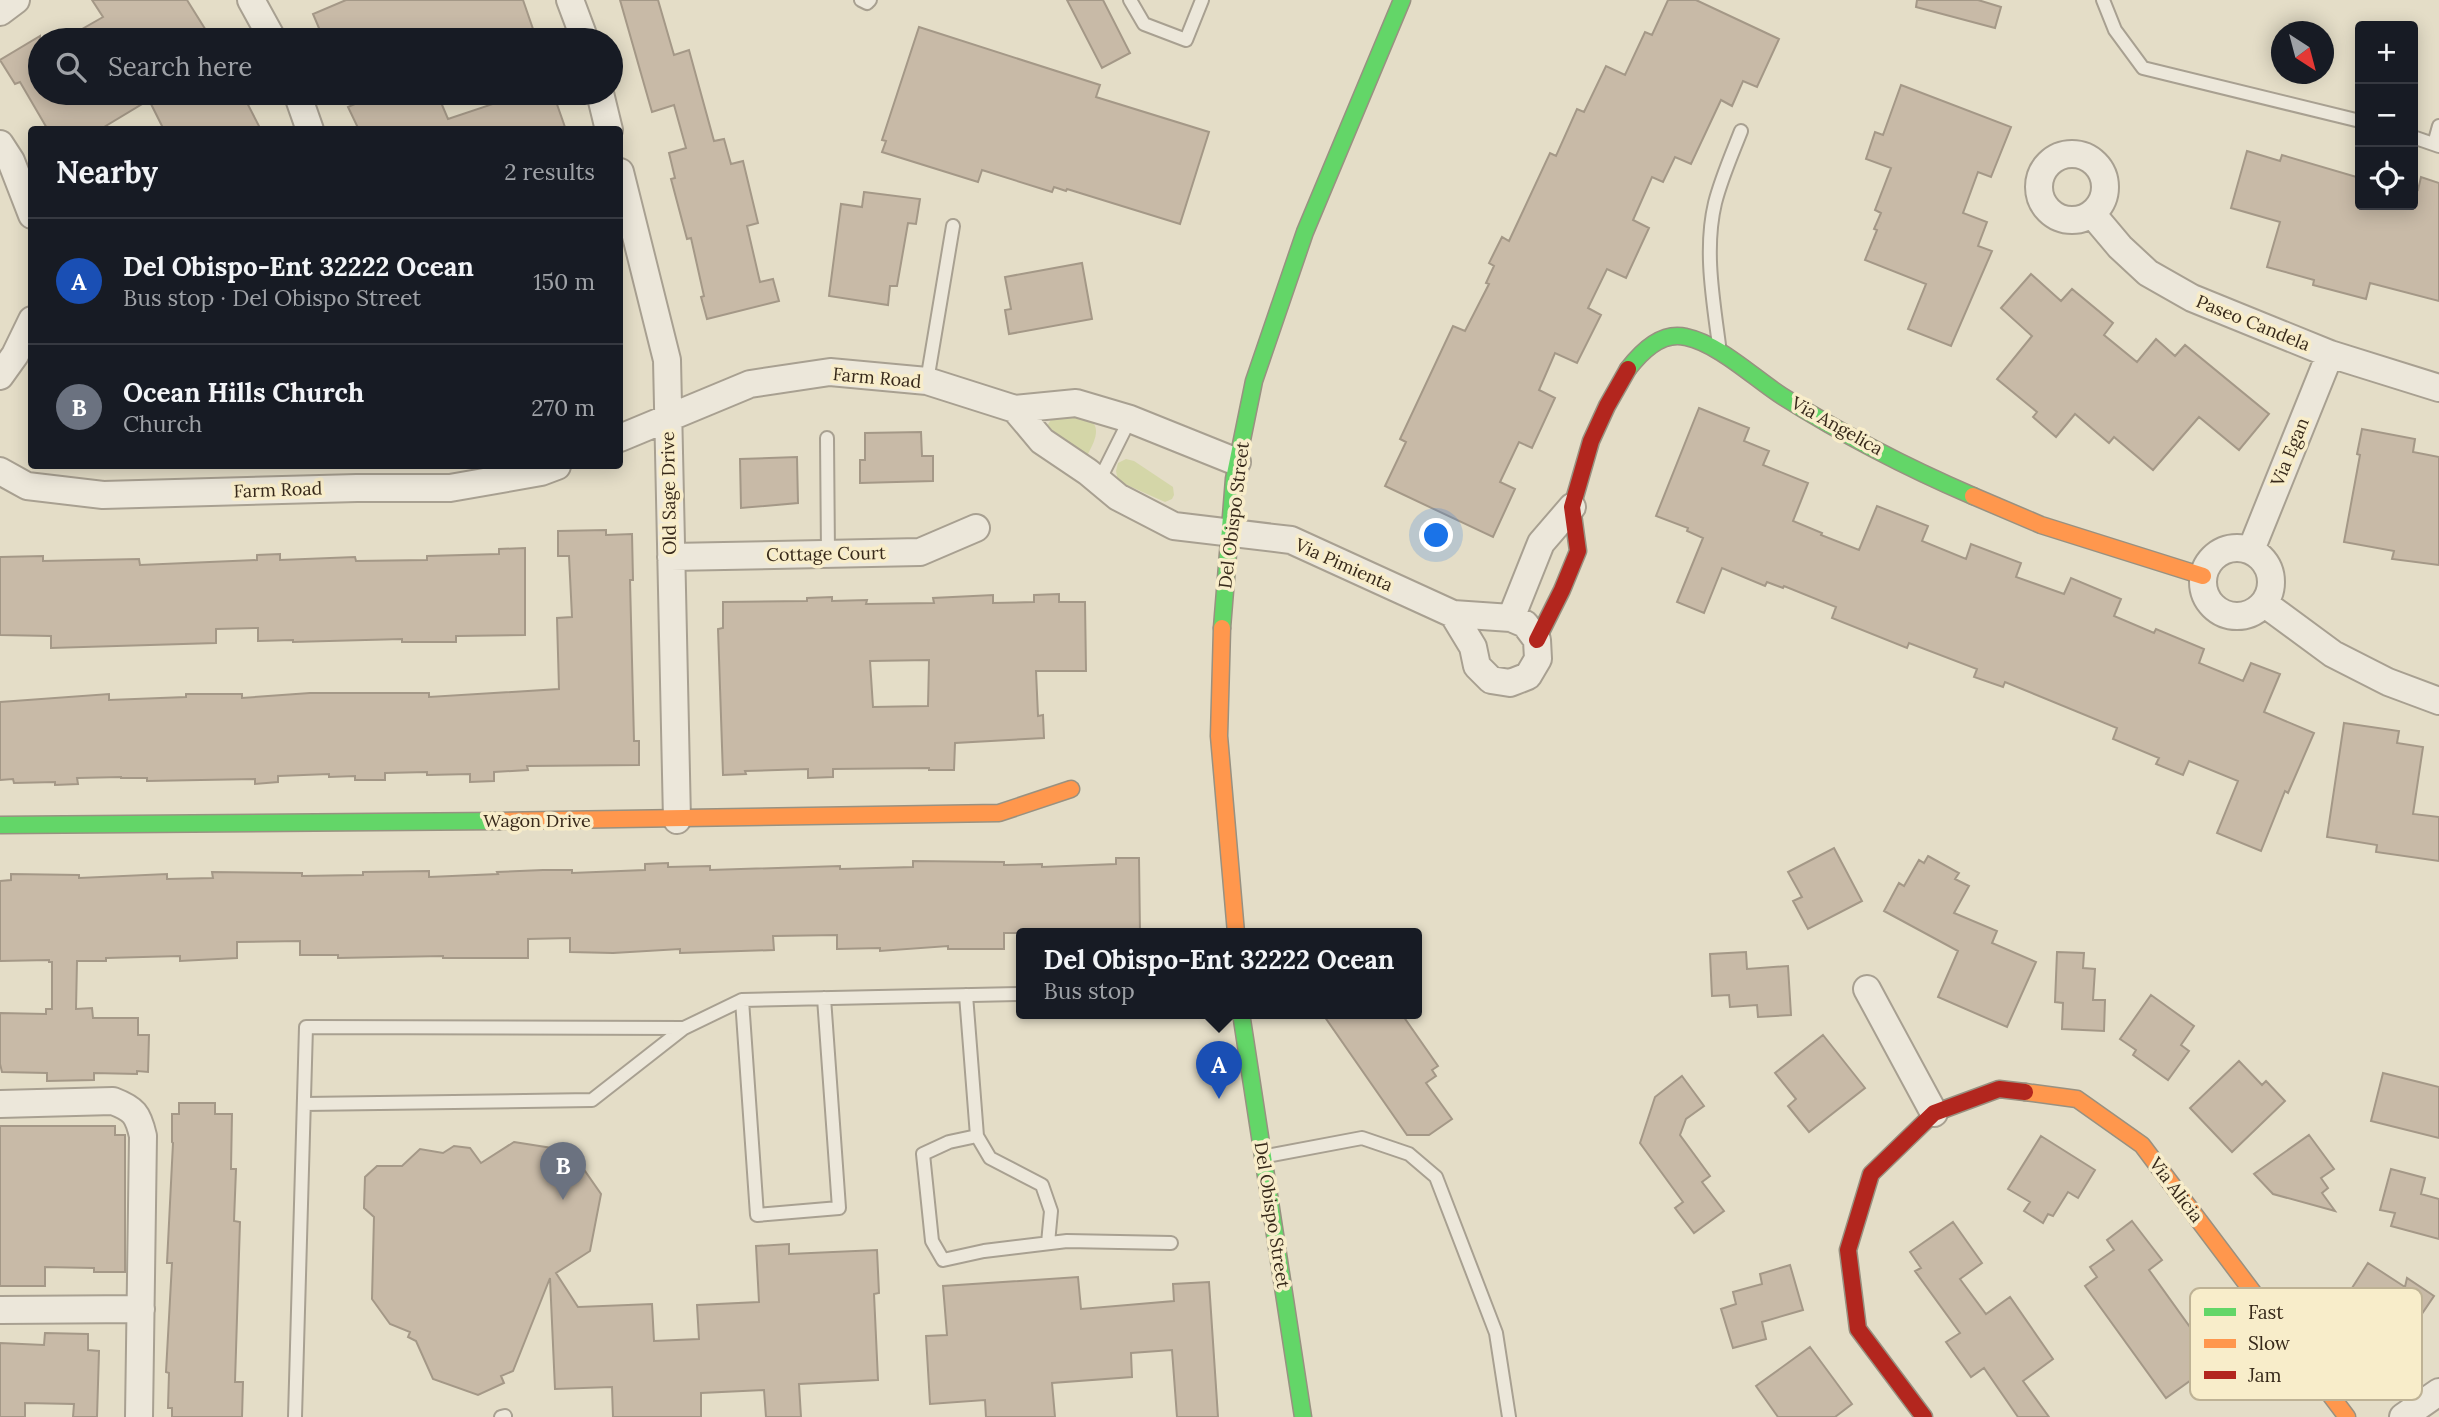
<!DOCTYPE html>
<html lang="en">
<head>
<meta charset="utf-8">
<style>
	:root { --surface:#171b24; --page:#20242c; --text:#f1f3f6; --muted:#9ea1a6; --line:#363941; --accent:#746857 }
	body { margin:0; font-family:Lora,serif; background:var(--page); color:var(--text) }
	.controls { position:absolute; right:21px; top:21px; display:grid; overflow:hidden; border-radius:7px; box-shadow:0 4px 18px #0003 }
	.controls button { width:63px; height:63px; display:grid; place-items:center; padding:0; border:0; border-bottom:2px solid var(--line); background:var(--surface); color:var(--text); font:35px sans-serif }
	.compass { position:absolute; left:2271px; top:21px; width:63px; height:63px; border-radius:50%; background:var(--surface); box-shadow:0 4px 18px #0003; rotate:144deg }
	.you { position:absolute; left:1437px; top:536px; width:24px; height:24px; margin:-18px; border:5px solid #fff; border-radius:50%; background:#1a73e8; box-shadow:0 0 0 10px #1a73e833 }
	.badge { display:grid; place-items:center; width:46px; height:46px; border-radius:50%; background:var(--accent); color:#fff; font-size:23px; font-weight:700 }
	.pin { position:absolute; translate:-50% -58px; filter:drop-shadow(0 2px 4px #0008) }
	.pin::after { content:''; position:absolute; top:37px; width:24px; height:21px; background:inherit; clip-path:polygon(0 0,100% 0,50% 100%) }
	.popup { position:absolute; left:1016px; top:928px; width:406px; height:91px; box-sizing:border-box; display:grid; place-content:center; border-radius:7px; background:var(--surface); filter:drop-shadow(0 2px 5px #0005); font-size:23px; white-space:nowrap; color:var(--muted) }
	.popup b { font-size:26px; color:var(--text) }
	.popup::after { content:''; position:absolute; left:50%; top:100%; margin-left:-14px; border:14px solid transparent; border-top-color:var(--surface) }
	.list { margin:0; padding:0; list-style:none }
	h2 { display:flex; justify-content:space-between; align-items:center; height:91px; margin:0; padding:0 28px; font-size:30px }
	h2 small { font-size:23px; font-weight:400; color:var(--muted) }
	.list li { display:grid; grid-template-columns:46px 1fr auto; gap:21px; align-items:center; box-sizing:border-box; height:126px; padding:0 28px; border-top:2px solid var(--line) }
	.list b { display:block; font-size:26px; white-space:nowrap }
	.list p { margin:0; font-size:23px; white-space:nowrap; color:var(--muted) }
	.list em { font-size:23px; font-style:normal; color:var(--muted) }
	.icon { flex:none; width:38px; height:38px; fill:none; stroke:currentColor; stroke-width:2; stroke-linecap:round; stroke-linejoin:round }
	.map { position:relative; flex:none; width:2439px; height:1417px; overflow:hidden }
	.search { position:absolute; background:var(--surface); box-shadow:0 4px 18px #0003; left:28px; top:28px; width:595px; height:77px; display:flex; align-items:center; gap:18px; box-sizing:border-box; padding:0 24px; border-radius:38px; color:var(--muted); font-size:26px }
	.panel { position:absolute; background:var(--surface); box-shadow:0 4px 18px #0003; left:28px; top:126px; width:595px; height:343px; border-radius:7px }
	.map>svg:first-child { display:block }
	.green { fill:#d4d6a8 }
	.building { fill:#c8baa7; stroke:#a49887; stroke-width:2; fill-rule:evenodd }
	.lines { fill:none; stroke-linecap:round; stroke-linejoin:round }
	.lane-casing { stroke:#a8a091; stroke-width:16 }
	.street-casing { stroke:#a8a091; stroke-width:30 }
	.fast-casing { stroke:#989181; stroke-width:19 }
	.slow-casing { stroke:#989181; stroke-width:19 }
	.jam-casing { stroke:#989181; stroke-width:19 }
	.lane { stroke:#ece7da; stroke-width:12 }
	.street { stroke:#ece7da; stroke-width:26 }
	.fast { stroke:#63d668; stroke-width:16 }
	.slow { stroke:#ff974d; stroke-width:16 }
	.jam { stroke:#b3261e; stroke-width:16 }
	.labels { text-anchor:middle; stroke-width:7; stroke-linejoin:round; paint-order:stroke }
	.street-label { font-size:18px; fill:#37291a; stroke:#f8edca }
	.key { fill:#f8edca; stroke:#beb295; stroke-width:2 }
	.key-label { font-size:19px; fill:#37291a }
</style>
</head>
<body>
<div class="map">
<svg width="2439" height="1417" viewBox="0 0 2439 1417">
	<rect width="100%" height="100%" fill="#e4ddc7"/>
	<path class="green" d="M 1054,415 C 1084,416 1110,416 1088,454 L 1078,456 L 1059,444 L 1047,426 Z
		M 1126,459 L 1134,461 L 1173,487 L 1174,495 L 1172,499 L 1165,502 L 1118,481 L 1116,471 L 1118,463 Z"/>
	<path class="building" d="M 92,0 L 187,0 L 212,40 L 63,40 L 103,17 Z
		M 346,0 L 523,0 L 533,29 L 529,31 L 532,40 L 324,40 L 313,14 Z
		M 620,0 L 658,0 L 674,55 L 689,50 L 714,141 L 724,139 L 731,164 L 743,161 L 758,223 L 747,226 L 760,282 L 773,279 L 779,301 L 707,319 L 701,297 L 704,296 L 691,238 L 687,239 L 671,179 L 675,178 L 669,153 L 686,148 L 674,105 L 652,112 Z
		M 1067,0 L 1103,0 L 1130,53 L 1102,68 Z
		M 1668,0 L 1696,0 L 1779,39 L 1757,87 L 1743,81 L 1732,106 L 1721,100 L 1691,164 L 1675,157 L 1663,182 L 1652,177 L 1633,220 L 1649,228 L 1626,278 L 1607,269 L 1588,308 L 1601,315 L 1577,363 L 1555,353 L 1539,390 L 1555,398 L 1532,448 L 1519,442 L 1500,482 L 1515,489 L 1493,537 L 1385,486 L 1406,442 L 1400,439 L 1453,326 L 1465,331 L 1489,284 L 1486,283 L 1494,266 L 1489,263 L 1502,237 L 1509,241 L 1550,153 L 1556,156 L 1577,109 L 1584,112 L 1606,66 L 1625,75 L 1645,32 L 1652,35 Z
		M 1917,0 L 1978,0 L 2001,7 L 1995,28 L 1916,7 Z
		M 919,27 L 1100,85 L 1096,97 L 1209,132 L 1180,224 L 1067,189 L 1066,191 L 1054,187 L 1052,192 L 982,170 L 978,182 L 882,152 L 886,141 L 882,140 Z
		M 40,36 L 40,93 L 242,93 L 261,130 L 164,130 L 149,100 L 99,130 L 48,130 L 20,82 L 15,84 L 0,60 Z
		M 1901,85 L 2011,127 L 1991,177 L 1978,172 L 1963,213 L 1987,222 L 1978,246 L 1992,251 L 1951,346 L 1908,329 L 1926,284 L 1865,260 L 1877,230 L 1874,229 L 1881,213 L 1875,210 L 1891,168 L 1866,159 L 1875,132 L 1883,135 Z
		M 350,93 L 437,93 L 448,119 L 493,104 L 489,93 L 553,93 L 566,130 L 359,130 L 348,107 L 355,104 Z
		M 2247,151 L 2280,161 L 2282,155 L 2360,178 L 2360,205 L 2413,205 L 2413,189 L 2418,190 L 2421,177 L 2439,183 L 2439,301 L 2370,283 L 2366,299 L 2313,285 L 2314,280 L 2267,267 L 2280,222 L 2231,208 Z
		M 864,192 L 920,199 L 916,224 L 908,223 L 897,286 L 890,286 L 888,305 L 829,296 L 841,204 L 862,207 Z
		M 1082,263 L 1092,319 L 1009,334 L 1005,310 L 1011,309 L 1005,277 Z
		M 2031,274 L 2061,301 L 2072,289 L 2113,323 L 2104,335 L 2137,362 L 2156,339 L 2175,356 L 2185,345 L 2269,414 L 2239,450 L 2199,417 L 2153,470 L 2114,437 L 2109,443 L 2075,414 L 2056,437 L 2033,417 L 2037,412 L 1997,379 L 2032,336 L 2001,308 Z
		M 1699,408 L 1749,428 L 1744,441 L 1769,451 L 1763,465 L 1808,483 L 1793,521 L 1822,533 L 1821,535 L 1859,550 L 1877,506 L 1928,526 L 1922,541 L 1966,559 L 1971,544 L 2021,563 L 2016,577 L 2064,594 L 2071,578 L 2121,599 L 2114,616 L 2154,633 L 2156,629 L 2204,649 L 2199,663 L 2243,681 L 2251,663 L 2280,674 L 2264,712 L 2314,733 L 2288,793 L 2285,791 L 2261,851 L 2217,833 L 2238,781 L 2189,761 L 2183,775 L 2156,764 L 2159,758 L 2113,739 L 2117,728 L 2005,682 L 2003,687 L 1974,677 L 1977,669 L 1909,643 L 1907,648 L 1832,618 L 1836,607 L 1784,586 L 1783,588 L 1767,582 L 1765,586 L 1722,568 L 1704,613 L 1677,602 L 1703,538 L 1687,531 L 1688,528 L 1656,516 Z
		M 2362,429 L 2415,439 L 2413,452 L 2439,457 L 2439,565 L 2392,559 L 2394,551 L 2344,542 L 2360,455 L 2357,454 Z
		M 921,432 L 922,456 L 933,456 L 933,481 L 860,483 L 860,460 L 865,460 L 865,433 Z
		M 797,457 L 798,503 L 741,508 L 740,459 Z
		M 606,530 L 606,535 L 632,534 L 633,580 L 630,580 L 634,741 L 639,741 L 639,765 L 527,766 L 528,770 L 494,772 L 494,781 L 470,782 L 470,774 L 427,775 L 427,772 L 385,773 L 385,780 L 355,780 L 355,776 L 329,777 L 329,774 L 278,776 L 278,782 L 255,784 L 255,779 L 147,781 L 147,778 L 121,778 L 121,777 L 77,778 L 78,784 L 55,785 L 55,782 L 14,783 L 13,779 L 0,780 L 0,702 L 109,694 L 109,700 L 186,697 L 186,694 L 242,694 L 242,698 L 310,693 L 429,693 L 429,697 L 559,689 L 557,618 L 572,617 L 569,556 L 558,556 L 558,531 Z
		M 525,548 L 525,635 L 456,636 L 456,642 L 402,642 L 402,639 L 293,642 L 293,640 L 258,641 L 258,628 L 216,629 L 216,643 L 51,648 L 51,636 L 0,635 L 0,557 L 43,556 L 43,561 L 139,559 L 140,565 L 257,560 L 257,555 L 280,554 L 280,560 L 355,557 L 356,561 L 427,560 L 427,556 L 499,554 L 499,549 Z
		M 1059,594 L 1059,602 L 1085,602 L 1086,671 L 1036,671 L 1038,716 L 1043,715 L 1044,738 L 955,743 L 954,770 L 929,770 L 929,768 L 833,769 L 833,777 L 808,778 L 808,769 L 745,771 L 746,774 L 723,775 L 718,629 L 723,628 L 723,602 L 807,601 L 807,598 L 832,597 L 832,601 L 867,600 L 866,604 L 934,603 L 933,598 L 993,595 L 993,603 L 1034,602 L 1034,595 ZM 929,660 L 928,706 L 873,707 L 870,661 Z
		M 2344,723 L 2399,731 L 2397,743 L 2423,747 L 2413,814 L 2439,817 L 2439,861 L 2376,852 L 2377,845 L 2327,837 Z
		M 1834,848 L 1862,901 L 1808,929 L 1793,901 L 1802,897 L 1788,872 Z
		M 1928,856 L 1959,873 L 1955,879 L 1969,886 L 1954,913 L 1997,931 L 1992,943 L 2036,962 L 2007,1027 L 1938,997 L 1958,951 L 1884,911 L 1899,883 L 1904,886 L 1919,860 L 1924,863 Z
		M 1116,858 L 1139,858 L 1140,933 L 1004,933 L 1004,949 L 948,949 L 948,946 L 880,951 L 880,948 L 837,949 L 837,935 L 773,936 L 774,950 L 680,953 L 680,949 L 613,953 L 570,952 L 570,938 L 528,939 L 528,958 L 443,958 L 443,956 L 338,958 L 338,955 L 300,955 L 300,941 L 237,942 L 237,958 L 180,961 L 180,956 L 106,958 L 106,961 L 77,961 L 76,1009 L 92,1008 L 93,1018 L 138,1018 L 138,1035 L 149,1035 L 148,1072 L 137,1071 L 137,1074 L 94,1073 L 94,1080 L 47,1081 L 47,1073 L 2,1072 L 0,1064 L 0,1013 L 46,1014 L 46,1009 L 52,1009 L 52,962 L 49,962 L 49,960 L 0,961 L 0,881 L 11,880 L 11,874 L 79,875 L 79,878 L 167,874 L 167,879 L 213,878 L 212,872 L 302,873 L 302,876 L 363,875 L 363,872 L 429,871 L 429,877 L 498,874 L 497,872 L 543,870 L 572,870 L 572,873 L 645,870 L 645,864 L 668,863 L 668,867 L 710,866 L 710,870 L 840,866 L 840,869 L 913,867 L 913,861 L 1004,862 L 1004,865 L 1042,864 L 1042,867 L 1116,864 Z
		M 1746,952 L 1747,969 L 1788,966 L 1791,1015 L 1758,1017 L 1757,1005 L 1730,1007 L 1729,995 L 1712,996 L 1710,954 Z
		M 2057,952 L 2084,953 L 2083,968 L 2095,969 L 2093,1000 L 2105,1000 L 2104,1031 L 2062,1029 L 2063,1003 L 2055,1002 Z
		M 2151,995 L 2194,1026 L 2181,1045 L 2189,1051 L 2168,1080 L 2133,1055 L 2136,1050 L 2120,1039 Z
		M 1322,1013 L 1401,1013 L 1438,1066 L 1432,1070 L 1436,1076 L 1426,1083 L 1452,1119 L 1429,1135 L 1407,1135 Z
		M 1823,1035 L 1865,1088 L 1809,1132 L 1788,1106 L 1796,1099 L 1775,1073 Z
		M 2239,1061 L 2262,1085 L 2266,1081 L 2285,1101 L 2232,1152 L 2190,1108 Z
		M 2383,1073 L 2439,1087 L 2439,1138 L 2371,1121 Z
		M 1682,1076 L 1704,1106 L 1686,1119 L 1680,1135 L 1710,1176 L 1702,1182 L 1724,1211 L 1694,1233 L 1675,1208 L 1683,1202 L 1640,1143 L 1655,1097 Z
		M 179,1103 L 215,1103 L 215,1114 L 232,1114 L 231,1169 L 236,1169 L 234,1221 L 240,1222 L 235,1382 L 243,1382 L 242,1417 L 172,1417 L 172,1408 L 168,1408 L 169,1373 L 166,1372 L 172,1263 L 167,1263 L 173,1143 L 172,1142 L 172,1114 L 179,1114 Z
		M 0,1126 L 115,1126 L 115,1135 L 125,1135 L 125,1272 L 94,1272 L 94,1268 L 45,1267 L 45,1286 L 0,1286 Z
		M 2309,1135 L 2334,1169 L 2321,1178 L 2328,1188 L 2322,1193 L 2335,1211 L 2273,1194 L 2254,1174 Z
		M 2041,1136 L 2095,1170 L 2078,1198 L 2068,1192 L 2053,1216 L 2048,1214 L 2043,1223 L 2024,1211 L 2030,1202 L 2008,1189 Z
		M 514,1142 L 571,1151 L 601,1194 L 590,1251 L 556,1273 L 578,1307 L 652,1304 L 654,1341 L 699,1339 L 697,1305 L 759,1302 L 756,1246 L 789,1244 L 789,1254 L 877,1250 L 879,1293 L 874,1294 L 878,1380 L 799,1384 L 801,1417 L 766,1417 L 764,1390 L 701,1393 L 701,1417 L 613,1417 L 612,1387 L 555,1389 L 550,1278 L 513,1371 L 501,1376 L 504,1383 L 478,1395 L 433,1379 L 416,1341 L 408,1337 L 410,1332 L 390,1324 L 372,1299 L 374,1217 L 364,1208 L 365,1177 L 377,1166 L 402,1166 L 420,1149 L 443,1153 L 454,1146 L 470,1148 L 481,1163 Z
		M 2391,1169 L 2425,1178 L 2421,1194 L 2439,1199 L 2439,1239 L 2391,1226 L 2395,1213 L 2380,1210 Z
		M 2132,1221 L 2162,1260 L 2149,1270 L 2190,1327 L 2204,1317 L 2230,1352 L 2166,1398 L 2085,1286 L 2097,1277 L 2090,1267 L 2114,1250 L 2107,1240 Z
		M 1953,1222 L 1982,1263 L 1960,1279 L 1986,1314 L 2010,1297 L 2053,1359 L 2023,1381 L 2049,1417 L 2018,1417 L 1984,1368 L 1971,1377 L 1946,1342 L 1960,1333 L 1915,1271 L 1921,1268 L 1910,1252 Z
		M 2368,1263 L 2405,1287 L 2407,1278 L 2434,1296 L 2394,1355 L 2338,1318 L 2356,1291 L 2352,1288 Z
		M 1790,1265 L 1803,1310 L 1762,1322 L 1766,1339 L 1733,1348 L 1721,1309 L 1736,1304 L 1733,1292 L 1762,1284 L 1760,1274 Z
		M 1078,1277 L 1081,1309 L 1174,1301 L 1173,1284 L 1209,1282 L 1218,1417 L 1177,1417 L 1172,1350 L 1131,1353 L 1132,1377 L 1052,1383 L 1055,1417 L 986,1417 L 985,1400 L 930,1404 L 926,1336 L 947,1335 L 943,1286 Z
		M 45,1333 L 88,1334 L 88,1350 L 99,1351 L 97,1417 L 73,1417 L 74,1404 L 25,1403 L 25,1417 L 0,1417 L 0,1343 L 44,1345 Z
		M 1810,1347 L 1852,1404 L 1835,1417 L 1778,1417 L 1756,1386 Z"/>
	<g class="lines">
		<defs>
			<path id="lane" d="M 861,0 L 867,3 L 870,0
				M 1130,0 L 1144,24 L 1186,40 L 1202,0
				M 2103,0 L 2115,30 L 2143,68 L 2360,121
				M 2413,137 L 2439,146
				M 2434,144 L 2439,126
				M 1719,345 C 1713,299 1704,249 1715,203 C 1721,179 1732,154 1741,131
				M 927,381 L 953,226
				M 827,438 L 828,554
				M 1099,481 L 1130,419
				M 966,995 L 977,1136 L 949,1142 L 923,1154 L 932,1241 L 943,1260 L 984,1251 L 1067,1241 L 1171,1243
				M 742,1000 L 757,1215 L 839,1208 L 824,998
				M 304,1104 L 592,1100 L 684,1028 L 742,1000 L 1021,994
				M 977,1136 L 990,1158 L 1042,1185 L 1051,1211 L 1048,1243
				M 1267,1156 L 1362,1138 L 1409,1154 L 1436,1177 L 1496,1333 L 1509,1417
				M 295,1417 L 306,1027 L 684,1028
				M 501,1417 L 505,1416"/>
			<path id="street" d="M 251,0 L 273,40
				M 570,0 L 585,40
				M 0,12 L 16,0
				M 297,93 L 310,130
				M 600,93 L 609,130
				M 0,144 L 11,161 L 32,215
				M2039 187a33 33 0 1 1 66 0a33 33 0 1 1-66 0Z
				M 620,172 L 667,360 L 677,820
				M 2093,215 L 2120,247 L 2148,273 L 2192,298 L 2330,354 L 2439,388
				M 0,376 L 15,355 L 32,320
				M 1015,409 L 1042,441 L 1088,472 L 1118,497 L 1174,526 L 1291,540 L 1453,614 L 1511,618 L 1525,624 L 1537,640 L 1538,659 L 1528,676 L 1510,683 L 1491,680 L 1477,666 L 1473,647 L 1453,614
				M 620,438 L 750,384 L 830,372 L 927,381 L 1015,409 L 1076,403 L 1130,419 L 1237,462
				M 0,471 L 27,486 L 103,495 L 357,488 L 450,488 L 541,472 L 557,466
				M2203 582a34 34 0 1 1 68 0a34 34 0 1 1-68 0Z
				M 2251,550 L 2330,354
				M 671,557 L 920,552 L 976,528
				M 2265,604 L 2333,654 L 2388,682 L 2439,701
				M 1511,618 L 1541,543 L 1572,507
				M 1867,989 L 1934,1113
				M 0,1104 L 113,1101 C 134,1109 138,1114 143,1136 L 139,1417
				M 0,1310 L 141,1309
				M 2403,1417 L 2439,1392"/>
			<path id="fast" d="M 1628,369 C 1641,352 1662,331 1686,337 C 1719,344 1754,378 1782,396 C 1842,434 1908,468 1973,496
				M 1222,628 L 1234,479 L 1254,381 L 1305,232 L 1402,0
				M 0,825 L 499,821
				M 1241,1013 L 1303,1417"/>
			<path id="slow" d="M 1973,496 L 2041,525 L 2203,576
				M 1222,628 L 1219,736 L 1236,933
				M 499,821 L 999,813 L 1071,789
				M 2025,1092 L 2077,1099 L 2142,1145 L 2347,1417"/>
			<path id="jam" d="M 1537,640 L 1562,590 L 1578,551 L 1572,507 L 1591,441 L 1607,406 L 1628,369
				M 1924,1417 L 1858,1329 L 1848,1250 L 1871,1174 L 1934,1113 L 1999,1089 L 2025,1092"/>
		</defs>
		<use href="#lane" class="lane-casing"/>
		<use href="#street" class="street-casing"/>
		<use href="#fast" class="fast-casing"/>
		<use href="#slow" class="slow-casing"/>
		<use href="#jam" class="jam-casing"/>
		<use href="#lane" class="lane"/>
		<use href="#street" class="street"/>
		<use href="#fast" class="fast"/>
		<use href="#slow" class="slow"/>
		<use href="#jam" class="jam"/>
	</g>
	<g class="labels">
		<g class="street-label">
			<text transform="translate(2253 323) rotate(22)" y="6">Paseo Candela</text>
			<text transform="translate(877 378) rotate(5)" y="6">Farm Road</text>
			<text transform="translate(1837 426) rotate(29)" y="6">Via Angelica</text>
			<text transform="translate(2290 452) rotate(-68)" y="6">Via Egan</text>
			<text transform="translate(278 490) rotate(-2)" y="6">Farm Road</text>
			<text transform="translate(669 493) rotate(-91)" y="6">Old Sage Drive</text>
			<text transform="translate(1234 515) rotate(-83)" y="6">Del Obispo Street</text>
			<text transform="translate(826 554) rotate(-1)" y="6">Cottage Court</text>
			<text transform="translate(1344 565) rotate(24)" y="6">Via Pimienta</text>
			<text x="537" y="827">Wagon Drive</text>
			<text transform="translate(2176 1190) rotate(53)" y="6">Via Alicia</text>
			<text transform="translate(1272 1215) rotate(81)" y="6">Del Obispo Street</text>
		</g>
	</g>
	<rect x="2190" y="1288" width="232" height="112" rx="10" class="key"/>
	<rect x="2204" y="1308" width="32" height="8" fill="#63d668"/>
	<rect x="2204" y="1339" width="32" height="9" fill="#ff974d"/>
	<rect x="2204" y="1371" width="32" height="8" fill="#b3261e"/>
	<g class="key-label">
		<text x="2248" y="1319">Fast</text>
		<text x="2248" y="1350">Slow</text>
		<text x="2248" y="1382">Jam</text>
	</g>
</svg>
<div class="controls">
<button>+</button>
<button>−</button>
<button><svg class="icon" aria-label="locate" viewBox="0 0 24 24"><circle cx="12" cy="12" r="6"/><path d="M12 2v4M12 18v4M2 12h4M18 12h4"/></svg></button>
</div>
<svg class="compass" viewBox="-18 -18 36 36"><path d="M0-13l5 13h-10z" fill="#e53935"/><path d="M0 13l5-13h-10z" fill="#9ea1a6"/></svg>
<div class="you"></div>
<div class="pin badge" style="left:1219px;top:1099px;background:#1a4fb4">A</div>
<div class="popup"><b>Del Obispo-Ent 32222 Ocean</b>Bus stop</div>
<div class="pin badge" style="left:563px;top:1200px;background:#6b7280">B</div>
<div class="search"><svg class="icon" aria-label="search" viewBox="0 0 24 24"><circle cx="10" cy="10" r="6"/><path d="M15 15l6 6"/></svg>Search here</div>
<section class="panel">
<h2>Nearby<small>2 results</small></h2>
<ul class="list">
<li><span class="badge" style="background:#1a4fb4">A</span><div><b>Del Obispo-Ent 32222 Ocean</b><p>Bus stop · Del Obispo Street</p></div><em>150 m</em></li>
<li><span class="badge" style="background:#6b7280">B</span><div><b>Ocean Hills Church</b><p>Church</p></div><em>270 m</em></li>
</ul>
</section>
</div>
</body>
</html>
